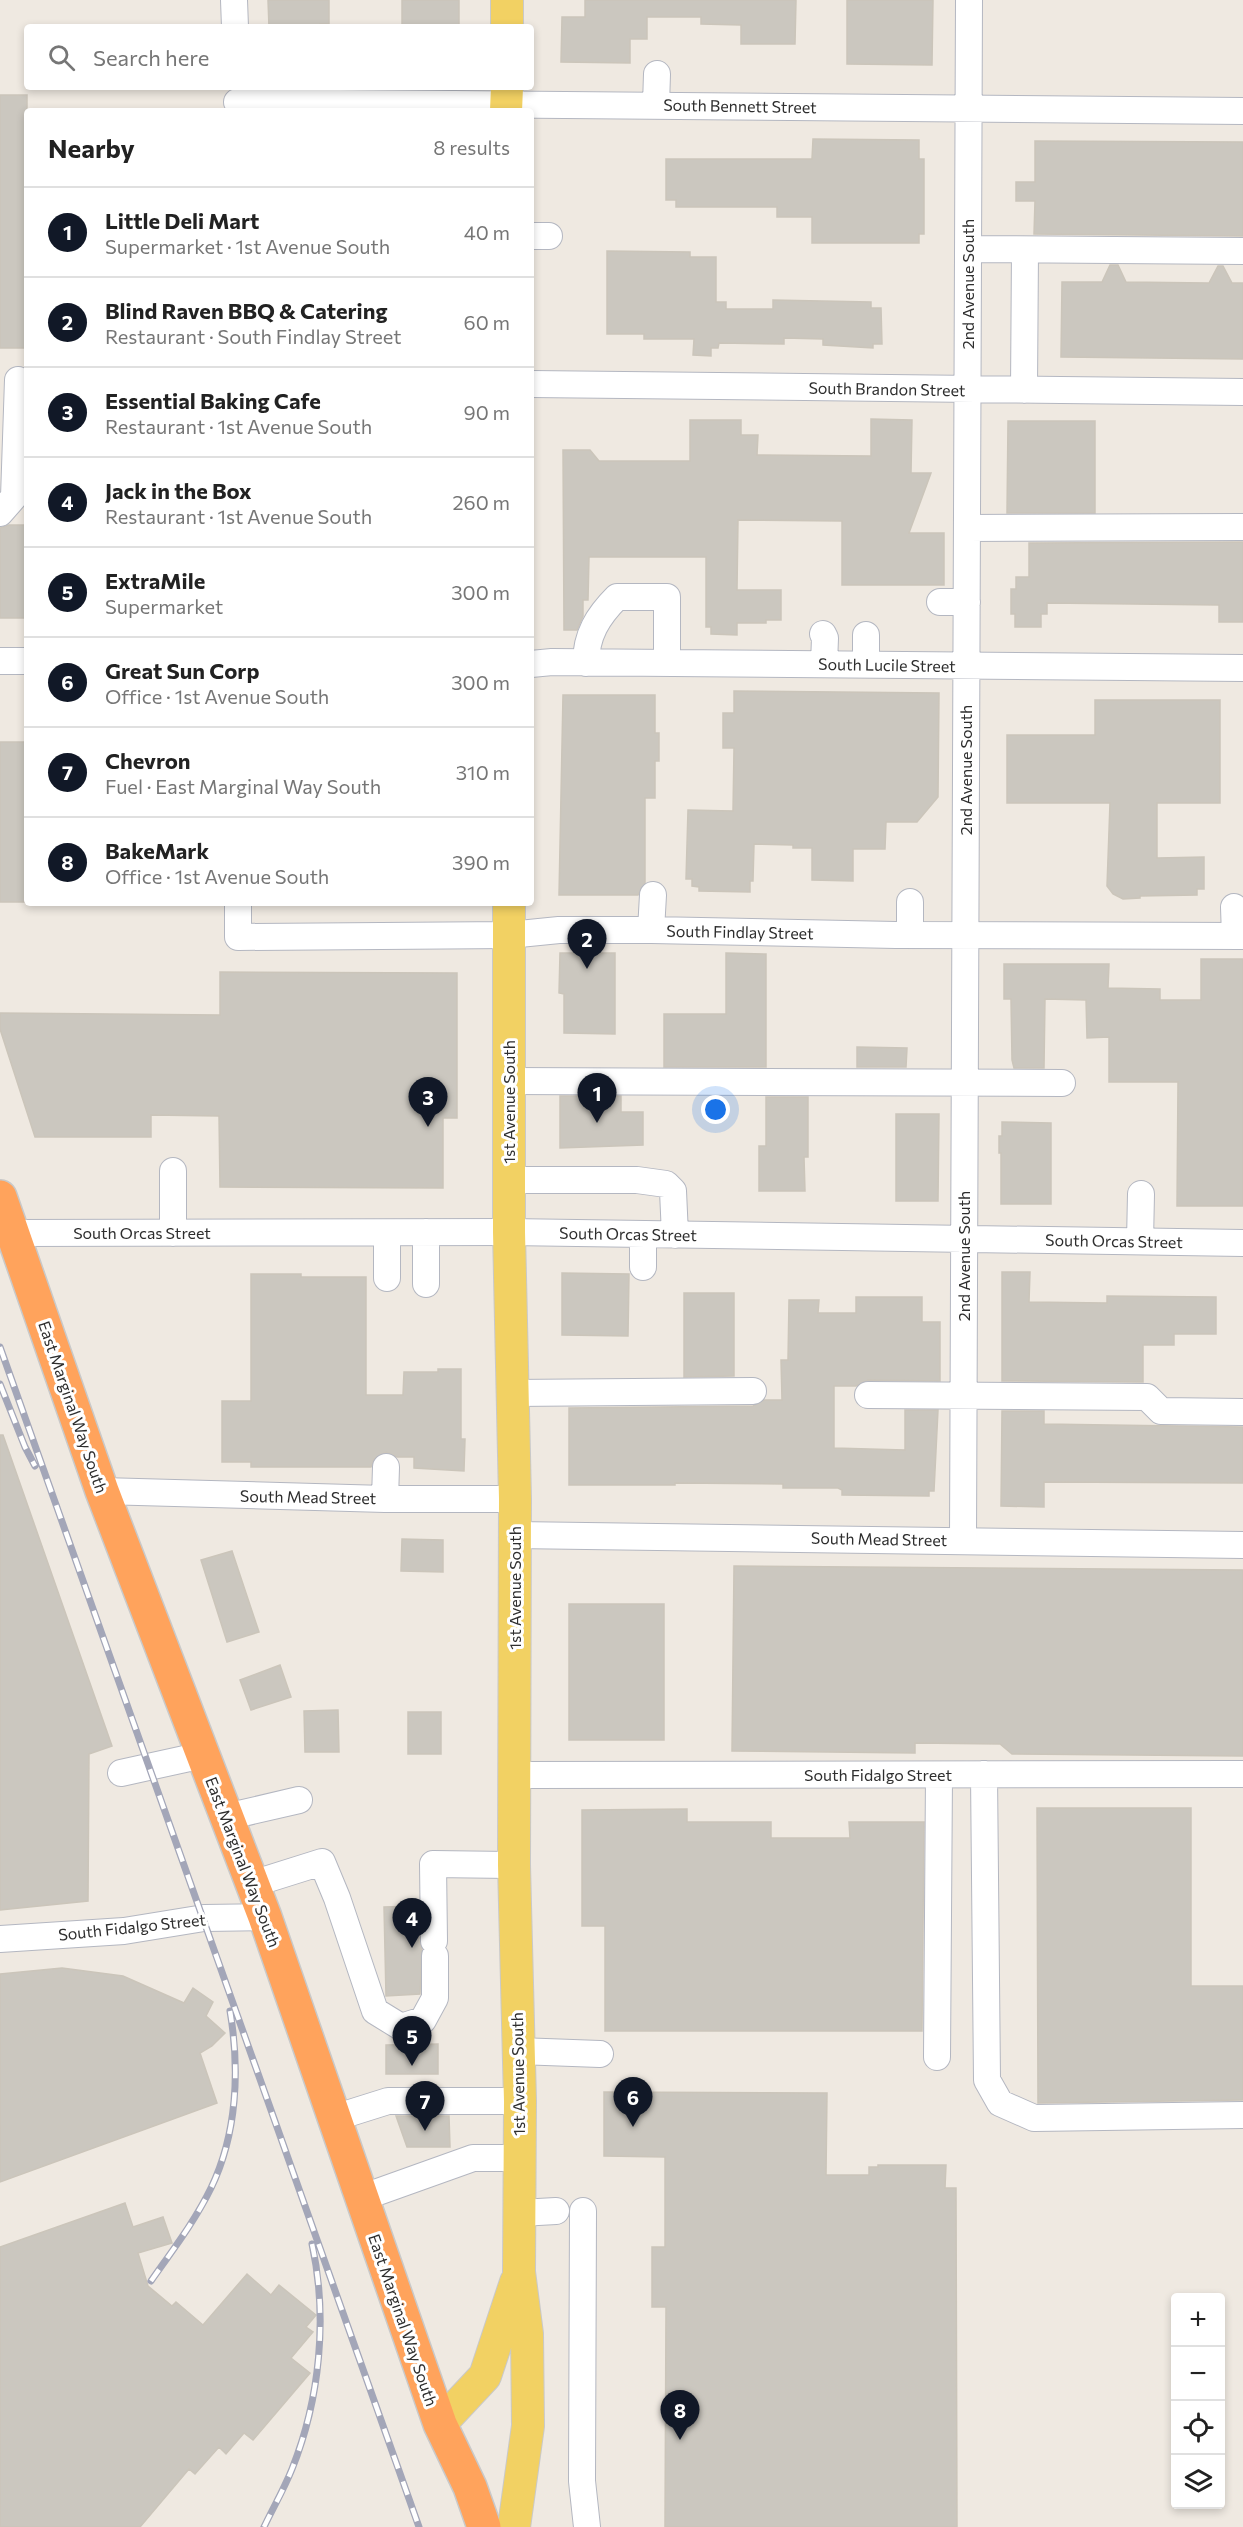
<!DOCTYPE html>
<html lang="en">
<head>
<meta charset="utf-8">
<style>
	:root { --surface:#fff; --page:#f6f6f6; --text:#222; --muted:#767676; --line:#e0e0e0; --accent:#111827 }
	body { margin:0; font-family:Commissioner,sans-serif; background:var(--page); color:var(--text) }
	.controls { position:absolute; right:18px; bottom:18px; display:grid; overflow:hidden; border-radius:6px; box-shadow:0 3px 9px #0003 }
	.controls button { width:54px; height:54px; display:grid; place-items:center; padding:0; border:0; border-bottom:2px solid var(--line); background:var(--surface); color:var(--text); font:30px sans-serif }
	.you { position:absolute; left:716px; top:1110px; width:21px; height:21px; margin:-15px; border:4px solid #fff; border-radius:50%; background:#1a73e8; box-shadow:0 0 0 9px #1a73e833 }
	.badge { display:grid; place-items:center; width:39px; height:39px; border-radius:50%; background:var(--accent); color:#fff; font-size:20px; font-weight:700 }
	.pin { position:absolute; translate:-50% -50px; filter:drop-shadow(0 2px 3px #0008) }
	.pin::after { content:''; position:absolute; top:32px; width:21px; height:18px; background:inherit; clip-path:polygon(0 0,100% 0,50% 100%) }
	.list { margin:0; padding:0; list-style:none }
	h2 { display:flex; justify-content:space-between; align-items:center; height:78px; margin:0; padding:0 24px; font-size:26px }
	h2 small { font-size:20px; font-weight:400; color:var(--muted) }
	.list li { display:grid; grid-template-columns:39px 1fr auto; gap:18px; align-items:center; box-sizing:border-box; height:90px; padding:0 24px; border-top:2px solid var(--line) }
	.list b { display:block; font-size:22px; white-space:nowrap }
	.list p { margin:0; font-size:20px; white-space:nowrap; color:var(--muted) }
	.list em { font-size:20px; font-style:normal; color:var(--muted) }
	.icon { flex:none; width:33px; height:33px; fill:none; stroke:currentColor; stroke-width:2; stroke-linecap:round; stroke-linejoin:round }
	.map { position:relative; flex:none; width:1243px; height:2527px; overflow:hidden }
	.search { position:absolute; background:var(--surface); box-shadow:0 3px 9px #0003; left:24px; top:24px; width:510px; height:66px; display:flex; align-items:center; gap:15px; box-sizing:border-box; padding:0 21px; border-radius:6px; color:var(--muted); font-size:22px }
	.panel { position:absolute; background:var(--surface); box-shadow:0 3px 9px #0003; left:24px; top:108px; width:510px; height:798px; border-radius:6px }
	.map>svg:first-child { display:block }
	.building { fill:#cbc7bf; stroke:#cbc5ba; stroke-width:1.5 }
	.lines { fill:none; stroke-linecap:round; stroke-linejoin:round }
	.minor-casing { stroke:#b4b7c1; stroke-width:28 }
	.major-casing { stroke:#c9c9c9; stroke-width:34 }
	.highway-casing { stroke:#c9c9c9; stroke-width:36 }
	.minor { stroke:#fff; stroke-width:26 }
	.major { stroke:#f2d163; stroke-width:32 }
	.highway { stroke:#ffa35c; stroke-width:33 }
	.rail-casing { stroke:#a3a6b8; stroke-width:7 }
	.rail { stroke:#fff; stroke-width:4.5; stroke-dasharray:14; stroke-linecap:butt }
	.labels { text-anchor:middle; stroke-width:6; stroke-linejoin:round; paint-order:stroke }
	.street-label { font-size:16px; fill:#2e2e2e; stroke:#fff }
</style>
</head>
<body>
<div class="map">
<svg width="1243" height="2527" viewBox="0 0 1243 2527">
	<rect width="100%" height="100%" fill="#efe9e1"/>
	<path class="building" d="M 268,0 L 329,0 L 329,24 L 320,24 L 320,27 L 269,27 Z
		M 402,0 L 459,0 L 459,27 L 402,27 Z
		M 585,0 L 796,0 L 795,44 L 741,44 L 741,25 L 701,24 L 701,17 L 647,17 L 647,39 L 630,39 L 630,63 L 561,62 L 562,17 L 585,17 Z
		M 847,0 L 933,0 L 932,65 L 847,64 Z
		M 0,95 L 27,95 L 27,348 L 0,348 Z
		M 813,139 L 919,140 L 919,159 L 924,159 L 924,234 L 919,234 L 919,243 L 812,243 L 812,217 L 777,217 L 777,207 L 676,207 L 676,200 L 666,200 L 666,159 L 812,159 Z
		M 1035,141 L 1243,142 L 1243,236 L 1034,234 L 1035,201 L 1016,201 L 1016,182 L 1035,182 Z
		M 607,251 L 690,252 L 690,257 L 716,257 L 716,302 L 726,302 L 726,309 L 773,309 L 773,300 L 871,302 L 871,308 L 881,308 L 882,344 L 873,344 L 873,348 L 823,345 L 823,339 L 784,338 L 784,344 L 719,343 L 718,348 L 711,348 L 711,356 L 693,355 L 694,339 L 644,339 L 644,334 L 607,334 Z
		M 1110,265 L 1118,265 L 1126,282 L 1209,283 L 1218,266 L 1223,266 L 1232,283 L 1243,283 L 1243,359 L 1061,357 L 1062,282 L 1102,282 Z
		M 871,419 L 912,420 L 911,473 L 931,473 L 909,533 L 944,533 L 944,585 L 842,585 L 842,521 L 738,520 L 737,590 L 781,590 L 781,620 L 766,620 L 766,623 L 737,623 L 737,635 L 711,634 L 711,627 L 706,627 L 706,557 L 589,557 L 588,600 L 583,600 L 583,616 L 577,630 L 564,630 L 563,450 L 590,450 L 599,461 L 690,461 L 690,420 L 741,420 L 741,435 L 758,435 L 757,455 L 871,456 Z
		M 1008,421 L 1095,421 L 1095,513 L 1007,513 Z
		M 9,525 L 27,525 L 27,618 L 0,618 L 0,528 Z
		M 1243,542 L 1243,622 L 1219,622 L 1219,605 L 1047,603 L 1047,614 L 1041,614 L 1041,627 L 1015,627 L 1015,614 L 1011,614 L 1011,589 L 1016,589 L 1016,577 L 1029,577 L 1029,543 Z
		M 734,691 L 939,693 L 938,797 L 917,822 L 886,822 L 885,849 L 853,849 L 853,881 L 812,880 L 812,848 L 793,848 L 793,845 L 754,844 L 753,881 L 750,881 L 750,892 L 699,891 L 699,887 L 692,886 L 692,879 L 686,879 L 688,810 L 733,811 L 734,748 L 723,748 L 723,713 L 734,713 Z
		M 563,695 L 655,695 L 655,733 L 659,733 L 659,761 L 655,761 L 655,798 L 645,798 L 645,883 L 638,895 L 559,895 Z
		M 1095,700 L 1220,700 L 1220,803 L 1157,803 L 1157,858 L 1204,857 L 1204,889 L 1197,889 L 1197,895 L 1140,896 L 1140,898 L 1123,899 L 1113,894 L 1107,886 L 1110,803 L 1007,803 L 1007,735 L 1095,735 Z
		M 0,742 L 27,742 L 27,902 L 0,902 Z
		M 560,953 L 615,953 L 615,1034 L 564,1033 L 564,994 L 559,993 Z
		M 726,953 L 766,954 L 766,1067 L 664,1067 L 664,1014 L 726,1014 Z
		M 1201,959 L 1243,959 L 1243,1206 L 1177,1206 L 1178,1082 L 1109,1082 L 1109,1037 L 1087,1038 L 1086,1000 L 1045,999 L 1044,1068 L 1014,1068 L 1012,1060 L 1011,999 L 1004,999 L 1004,964 L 1109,964 L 1108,988 L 1160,989 L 1160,1000 L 1201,1000 Z
		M 220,972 L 457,973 L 457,1118 L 443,1118 L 443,1188 L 220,1187 L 219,1116 L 151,1115 L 151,1137 L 35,1137 L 0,1029 L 0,1013 L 220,1015 Z
		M 857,1047 L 907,1048 L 906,1067 L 857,1067 Z
		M 560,1096 L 621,1096 L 621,1112 L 643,1112 L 643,1145 L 560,1148 Z
		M 766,1097 L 808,1097 L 808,1157 L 804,1157 L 805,1191 L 759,1191 L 759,1146 L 766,1146 Z
		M 896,1114 L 939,1114 L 938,1201 L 896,1201 Z
		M 1002,1122 L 1051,1123 L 1051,1204 L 1001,1204 L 1001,1153 L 999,1153 L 999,1136 L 1002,1136 Z
		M 1002,1272 L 1030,1272 L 1029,1302 L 1107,1303 L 1107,1296 L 1216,1297 L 1216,1334 L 1174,1334 L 1174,1345 L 1143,1345 L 1143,1382 L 1002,1381 Z
		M 562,1273 L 629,1274 L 628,1336 L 562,1335 Z
		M 251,1274 L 301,1274 L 301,1277 L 366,1277 L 366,1395 L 403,1395 L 404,1372 L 438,1372 L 438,1369 L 461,1369 L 461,1439 L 465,1439 L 464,1471 L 414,1468 L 414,1457 L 397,1457 L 386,1452 L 374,1459 L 371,1467 L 251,1467 L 251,1462 L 222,1462 L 222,1401 L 251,1401 Z
		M 684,1293 L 734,1293 L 734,1376 L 684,1377 Z
		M 856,1297 L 922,1297 L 922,1322 L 940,1322 L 940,1381 L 868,1380 L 856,1386 L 834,1386 L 834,1448 L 905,1450 L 905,1410 L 938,1410 L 934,1491 L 929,1491 L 929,1496 L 842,1495 L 842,1490 L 838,1488 L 783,1488 L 783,1484 L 675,1483 L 675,1485 L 569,1485 L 569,1408 L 753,1406 L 764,1400 L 782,1400 L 781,1360 L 788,1360 L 789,1300 L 819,1300 L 818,1313 L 856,1313 Z
		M 1002,1411 L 1044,1411 L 1044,1424 L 1243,1427 L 1243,1483 L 1044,1482 L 1044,1507 L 1001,1506 Z
		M 0,1435 L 3,1435 L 112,1746 L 89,1754 L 88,1901 L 0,1910 Z
		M 402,1539 L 443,1540 L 443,1572 L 401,1571 Z
		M 232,1551 L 259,1632 L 227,1642 L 201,1560 Z
		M 734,1566 L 1243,1570 L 1243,1756 L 1012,1754 L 1000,1744 L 915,1743 L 915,1753 L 732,1751 Z
		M 569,1604 L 664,1604 L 664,1740 L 569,1740 Z
		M 280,1665 L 291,1697 L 251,1710 L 240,1680 Z
		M 338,1710 L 339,1752 L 305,1752 L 304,1711 Z
		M 408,1712 L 441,1712 L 441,1754 L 408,1754 Z
		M 1037,1808 L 1191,1808 L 1191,1986 L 1243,1986 L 1243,2100 L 1038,2103 Z
		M 687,1809 L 687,1822 L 771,1822 L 771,1838 L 850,1838 L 849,1822 L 924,1822 L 922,2031 L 605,2031 L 605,1926 L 582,1926 L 582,1810 Z
		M 419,1906 L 419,1941 L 422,1949 L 420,1994 L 386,1996 L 384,1907 Z
		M 62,1968 L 123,1976 L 184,2003 L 193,1988 L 213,2002 L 206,2016 L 225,2033 L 212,2046 L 200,2053 L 217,2103 L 0,2182 L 0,1974 Z
		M 438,2044 L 438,2074 L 386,2074 L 386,2045 Z
		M 604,2092 L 827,2093 L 826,2175 L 869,2175 L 869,2167 L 878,2167 L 878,2165 L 946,2165 L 945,2188 L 956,2188 L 957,2527 L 665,2527 L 666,2307 L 652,2307 L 652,2247 L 665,2247 L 665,2157 L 604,2156 Z
		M 396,2116 L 449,2116 L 450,2147 L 407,2147 Z
		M 125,2203 L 133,2227 L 163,2217 L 172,2243 L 138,2253 L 148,2286 L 172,2306 L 176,2302 L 203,2325 L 247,2274 L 271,2295 L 279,2285 L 316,2315 L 306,2327 L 313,2332 L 291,2358 L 310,2373 L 253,2440 L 244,2433 L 226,2454 L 219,2447 L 195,2474 L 189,2469 L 140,2527 L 0,2527 L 0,2247 Z"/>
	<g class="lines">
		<defs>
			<path id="minor" d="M 234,0 L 235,27
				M 237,102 L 1243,111
				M 656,105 L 657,74
				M 531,236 L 549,236
				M 968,249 L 1243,251
				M 531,384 L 1243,392
				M 1024,390 L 1025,250
				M 0,513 L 14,497 L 18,380
				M 967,528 L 1243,527
				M 940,602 L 967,602
				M 823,634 L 825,638 L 824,664
				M 866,635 L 866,664
				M 0,661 L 27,661
				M 586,663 C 586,635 598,616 617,597 L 667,597 L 667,663
				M 531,664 L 552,662 L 1243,668
				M 238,903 L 238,937 L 509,935 L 559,930 L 651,930 L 896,935 L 1243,936
				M 1234,907 L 1235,936
				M 651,930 L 653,895
				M 910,935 L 910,902
				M 509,1081 L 1062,1083
				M 173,1171 L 173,1233
				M 509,1180 L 637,1180 L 666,1184 L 673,1191 L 675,1235
				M 13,1233 L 509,1232 L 1243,1243
				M 643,1235 L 643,1267
				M 1140,1241 L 1141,1194
				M 387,1278 L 387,1233
				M 426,1284 L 426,1232
				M 512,1393 L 753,1391
				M 868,1395 L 1147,1397 L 1161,1411 L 1243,1412
				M 102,1491 L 385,1499 L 515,1499
				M 385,1499 L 386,1467
				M 515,1535 L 1243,1545
				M 963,1540 L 969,0
				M 121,1773 L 203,1755
				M 984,1774 L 987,2080 L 1000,2103 L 1034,2118 L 1243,2115
				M 514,1775 L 1243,1774
				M 226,1817 L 299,1800
				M 252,1884 L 322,1862 L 337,1898 L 375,2011 L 401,2027 L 423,2020 L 435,1998 L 435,1956
				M 0,1939 L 124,1931 L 204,1918 L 265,1917
				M 434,1941 L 433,1864 L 514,1865
				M 518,2051 L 600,2054
				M 937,2057 L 939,1775
				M 334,2118 L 388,2101 L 520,2101
				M 361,2198 L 473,2158 L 520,2158
				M 583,2211 L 582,2481 L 587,2527
				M 520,2213 L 556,2211"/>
			<path id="major" d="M 507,27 L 507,0
				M 506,111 L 507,87
				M 509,903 L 509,1232 L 515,1499 L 514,1865 L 520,2101 L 519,2272 L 527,2334 L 528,2426 L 514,2527
				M 440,2424 L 485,2376 L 516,2282"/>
			<path id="highway" d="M 0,1197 L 102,1491 L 265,1917 L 440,2424 L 470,2487 L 484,2527"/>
		</defs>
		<use href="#minor" class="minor-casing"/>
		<use href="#major" class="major-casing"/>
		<use href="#highway" class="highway-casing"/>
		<use href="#minor" class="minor"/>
		<use href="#major" class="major"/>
		<use href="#highway" class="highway"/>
		<defs>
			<path id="rail" d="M 0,1347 L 419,2527
				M 0,1384 L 25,1447 L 35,1466
				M 151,2281 C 172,2251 195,2221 211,2188 C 237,2134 240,2070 230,2011
				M 264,2527 C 273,2508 284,2489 292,2469 C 320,2399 328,2317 312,2244"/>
		</defs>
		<use href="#rail" class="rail-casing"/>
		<use href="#rail" class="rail"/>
	</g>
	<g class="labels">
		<g class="street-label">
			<text transform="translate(740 106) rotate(1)" y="6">South Bennett Street</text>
			<text transform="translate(968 284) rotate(-90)" y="6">2nd Avenue South</text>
			<text transform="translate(887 389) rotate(1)" y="6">South Brandon Street</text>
			<text transform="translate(887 665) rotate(1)" y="6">South Lucile Street</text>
			<text transform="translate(966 770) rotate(-90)" y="6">2nd Avenue South</text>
			<text transform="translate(740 932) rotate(1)" y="6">South Findlay Street</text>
			<text transform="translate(509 1102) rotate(-90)" y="6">1st Avenue South</text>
			<text x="142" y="1239">South Orcas Street</text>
			<text transform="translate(628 1234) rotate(1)" y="6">South Orcas Street</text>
			<text transform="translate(1114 1241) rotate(1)" y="6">South Orcas Street</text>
			<text transform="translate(964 1256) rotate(-90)" y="6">2nd Avenue South</text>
			<text transform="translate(73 1407) rotate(71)" y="6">East Marginal Way South</text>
			<text transform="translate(308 1497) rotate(1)" y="6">South Mead Street</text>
			<text transform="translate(879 1539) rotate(1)" y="6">South Mead Street</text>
			<text transform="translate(515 1588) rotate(-90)" y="6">1st Avenue South</text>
			<text x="878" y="1781">South Fidalgo Street</text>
			<text transform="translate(243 1862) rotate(69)" y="6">East Marginal Way South</text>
			<text transform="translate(132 1927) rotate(-6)" y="6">South Fidalgo Street</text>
			<text transform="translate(518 2074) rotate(-91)" y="6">1st Avenue South</text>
			<text transform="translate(403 2320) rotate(71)" y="6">East Marginal Way South</text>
		</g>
	</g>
</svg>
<div class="controls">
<button>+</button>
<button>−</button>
<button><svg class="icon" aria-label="locate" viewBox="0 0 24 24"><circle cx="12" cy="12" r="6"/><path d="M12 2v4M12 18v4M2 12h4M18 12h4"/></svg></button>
<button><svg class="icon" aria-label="layers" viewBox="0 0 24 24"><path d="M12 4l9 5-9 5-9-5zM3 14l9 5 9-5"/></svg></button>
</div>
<div class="you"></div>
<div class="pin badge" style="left:597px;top:1123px">1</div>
<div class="pin badge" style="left:587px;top:969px">2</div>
<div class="pin badge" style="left:428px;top:1127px">3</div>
<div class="pin badge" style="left:412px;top:1948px">4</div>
<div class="pin badge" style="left:412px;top:2066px">5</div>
<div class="pin badge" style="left:633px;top:2127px">6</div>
<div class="pin badge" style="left:425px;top:2131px">7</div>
<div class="pin badge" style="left:680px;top:2440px">8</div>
<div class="search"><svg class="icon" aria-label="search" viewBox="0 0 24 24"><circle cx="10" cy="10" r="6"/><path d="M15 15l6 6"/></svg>Search here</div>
<section class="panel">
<h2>Nearby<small>8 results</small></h2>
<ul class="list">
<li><span class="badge">1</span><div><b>Little Deli Mart</b><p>Supermarket · 1st Avenue South</p></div><em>40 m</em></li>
<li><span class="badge">2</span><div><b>Blind Raven BBQ &amp; Catering</b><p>Restaurant · South Findlay Street</p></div><em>60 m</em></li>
<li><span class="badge">3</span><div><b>Essential Baking Cafe</b><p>Restaurant · 1st Avenue South</p></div><em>90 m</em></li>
<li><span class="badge">4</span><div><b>Jack in the Box</b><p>Restaurant · 1st Avenue South</p></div><em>260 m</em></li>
<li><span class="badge">5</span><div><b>ExtraMile</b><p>Supermarket</p></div><em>300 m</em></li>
<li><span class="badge">6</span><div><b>Great Sun Corp</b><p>Office · 1st Avenue South</p></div><em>300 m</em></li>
<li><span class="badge">7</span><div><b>Chevron</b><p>Fuel · East Marginal Way South</p></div><em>310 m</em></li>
<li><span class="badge">8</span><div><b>BakeMark</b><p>Office · 1st Avenue South</p></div><em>390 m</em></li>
</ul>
</section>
</div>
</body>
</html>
